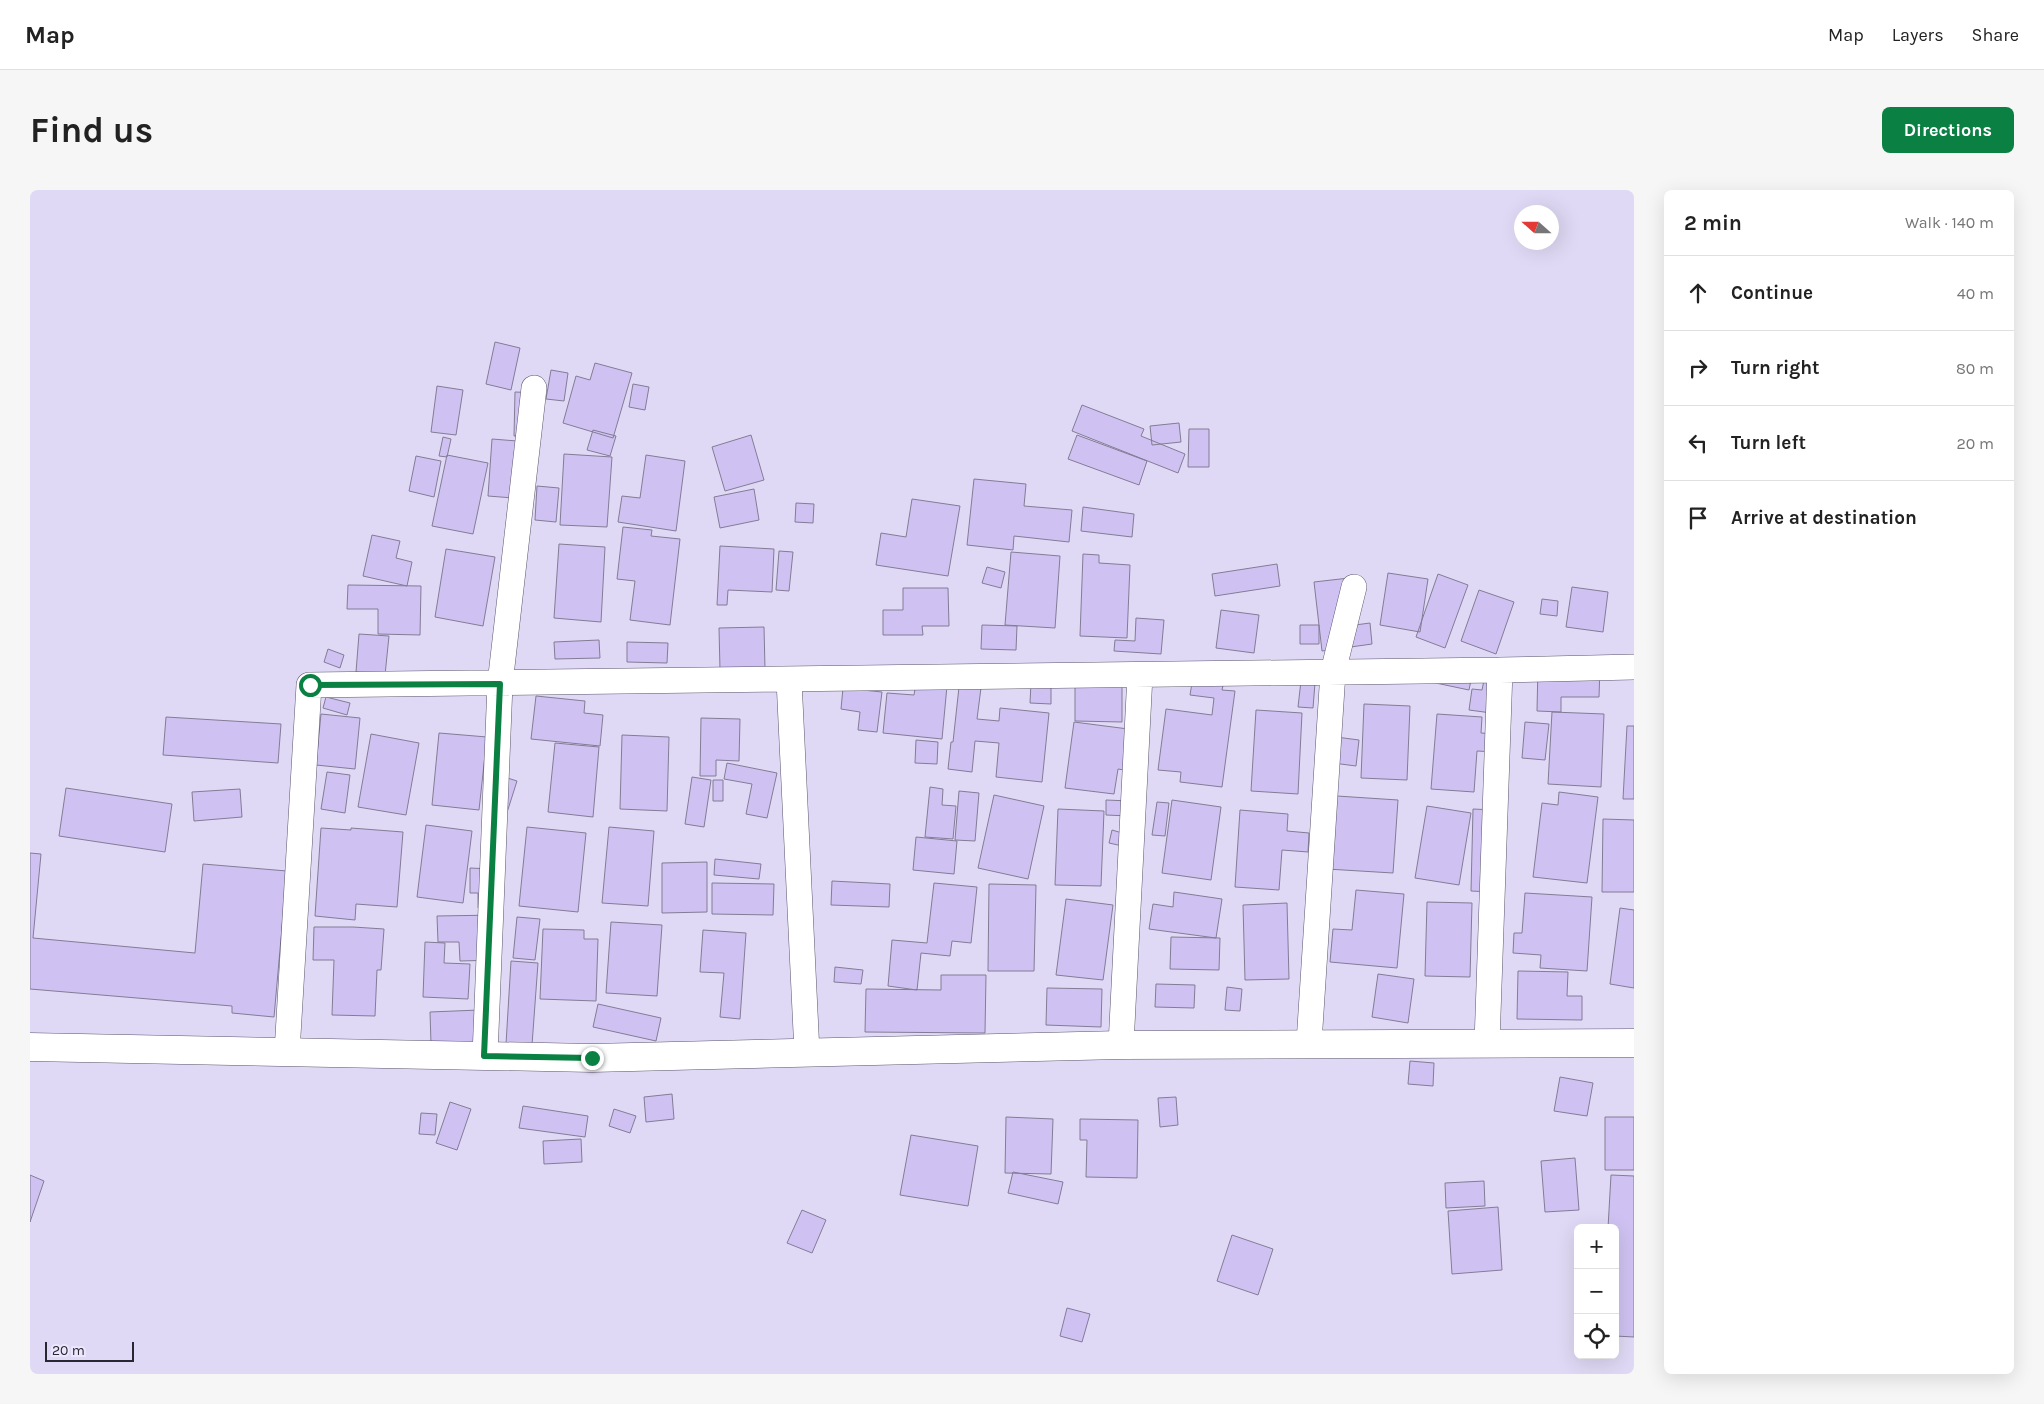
<!DOCTYPE html>
<html lang="en">
<head>
<meta charset="utf-8">
<style>
	:root { --surface:#fff; --page:#f6f6f6; --text:#222; --muted:#767676; --line:#e0e0e0; --accent:#0b8043 }
	body { margin:0; font-family:Karla,sans-serif; background:var(--page); color:var(--text) }
	.controls { position:absolute; right:15px; bottom:15px; display:grid; overflow:hidden; border-radius:8px; box-shadow:0 5px 20px #0002 }
	.controls button { width:45px; height:45px; display:grid; place-items:center; padding:0; border:0; border-bottom:1px solid var(--line); background:var(--surface); color:var(--text); font:25px sans-serif }
	.compass { position:absolute; left:1484px; top:15px; width:45px; height:45px; border-radius:50%; background:var(--surface); box-shadow:0 5px 20px #0002; rotate:291deg }
	.scale { position:absolute; left:15px; bottom:12px; width:89px; box-sizing:border-box; padding-left:5px; border:2px solid #292731; border-top:0; font-size:14px; line-height:18px; white-space:nowrap; color:#292731; -webkit-text-stroke:4px #ede7fe; paint-order:stroke }
	.stop { position:absolute; width:15px; height:15px; margin:-11px; border:4px solid #0b8043; border-radius:50%; background:#fff }
	.stop.end { background:#0b8043; border-color:#fff; box-shadow:0 1px 5px #0008 }
	.list { margin:0; padding:0; list-style:none }
	h2 { display:flex; justify-content:space-between; align-items:center; height:65px; margin:0; padding:0 20px; font-size:21px }
	h2 small { font-size:16px; font-weight:400; color:var(--muted) }
	.list li { display:grid; grid-template-columns:32px 1fr auto; gap:15px; align-items:center; box-sizing:border-box; height:75px; padding:0 20px; border-top:1px solid var(--line) }
	.list b { display:block; font-size:19px; white-space:nowrap }
	.list em { font-size:16px; font-style:normal; color:var(--muted) }
	.icon { flex:none; width:28px; height:28px; fill:none; stroke:currentColor; stroke-width:2; stroke-linecap:round; stroke-linejoin:round }
	.map { position:relative; flex:none; width:1604px; height:1184px; overflow:hidden; border-radius:8px }
	header { display:flex; align-items:center; gap:30px; box-sizing:border-box; height:70px; padding:0 25px; background:var(--surface); border-bottom:1px solid var(--line) }
	header strong { font-size:24px }
	nav { display:flex; gap:28px; margin-inline-start:auto; font-size:18px }
	.intro { display:flex; align-items:center; justify-content:space-between; box-sizing:border-box; height:120px; padding:0 30px }
	h1 { margin:0; font-size:35px }
	.button { padding:12px 22px; border-radius:8px; background:var(--accent); color:#fff; font-size:18px; font-weight:700 }
	main { display:flex; gap:30px; padding:0 30px }
	aside { flex:1; background:var(--surface); border-radius:8px; box-shadow:0 5px 20px #0002 }
	.map>svg:first-child { display:block }
	.building { fill:#cfc2f2; stroke:#837c96 }
	.lines { fill:none; stroke-linecap:round; stroke-linejoin:round }
	.minor-casing { stroke:#5b556c; stroke-width:26 }
	.secondary-casing { stroke:#5b556c; stroke-width:29 }
	.minor { stroke:#fff; stroke-width:25 }
	.secondary { stroke:#fff; stroke-width:28 }
	.route { stroke:#0b8043; stroke-width:6 }
</style>
</head>
<body>
<header>
<strong>Map</strong>
<nav><a>Map</a><a>Layers</a><a>Share</a></nav>
</header>
<div class="intro"><h1>Find us</h1><a class="button">Directions</a></div>
<main>
<div class="map">
<svg width="1604" height="1184" viewBox="0 0 1604 1184">
	<rect width="100%" height="100%" fill="#e0d9f5"/>
	<path class="building" d="M 465,152 L 490,158 L 481,200 L 456,194 Z
		M 565,173 L 602,183 L 583,248 L 533,233 L 546,186 L 560,190 Z
		M 521,180 L 538,183 L 534,211 L 516,209 Z
		M 603,194 L 619,197 L 615,220 L 599,217 Z
		M 407,196 L 433,200 L 426,245 L 401,242 Z
		M 485,202 L 511,203 L 510,246 L 484,246 Z
		M 1052,215 L 1114,239 L 1111,246 L 1155,264 L 1148,283 L 1042,241 Z
		M 1149,233 L 1151,252 L 1122,255 L 1120,236 Z
		M 1159,239 L 1179,239 L 1179,277 L 1158,277 Z
		M 563,240 L 586,246 L 580,266 L 557,260 Z
		M 721,245 L 734,290 L 695,301 L 682,257 Z
		M 1047,245 L 1117,271 L 1109,295 L 1038,269 Z
		M 413,247 L 421,249 L 417,267 L 409,266 Z
		M 462,249 L 487,251 L 483,308 L 458,306 Z
		M 534,264 L 582,267 L 577,337 L 530,335 Z
		M 417,265 L 458,273 L 443,344 L 402,336 Z
		M 616,265 L 655,271 L 646,341 L 588,332 L 592,306 L 610,308 Z
		M 386,266 L 411,271 L 404,307 L 379,301 Z
		M 944,289 L 996,294 L 994,316 L 1042,320 L 1039,352 L 984,346 L 983,360 L 937,355 Z
		M 507,296 L 529,298 L 526,332 L 505,330 Z
		M 724,299 L 729,330 L 690,338 L 684,307 Z
		M 882,309 L 930,316 L 918,386 L 846,375 L 851,343 L 876,347 Z
		M 766,313 L 784,314 L 783,333 L 765,332 Z
		M 1053,317 L 1104,324 L 1102,347 L 1051,341 Z
		M 593,337 L 622,340 L 621,346 L 650,349 L 640,435 L 600,430 L 605,391 L 587,389 Z
		M 342,345 L 370,351 L 366,368 L 382,372 L 377,396 L 333,386 Z
		M 529,354 L 575,357 L 571,432 L 524,428 Z
		M 690,356 L 744,359 L 742,402 L 698,400 L 697,415 L 687,415 Z
		M 416,359 L 465,367 L 453,436 L 405,427 Z
		M 749,361 L 763,362 L 759,401 L 746,400 Z
		M 981,362 L 1030,366 L 1025,438 L 975,435 Z
		M 1053,364 L 1069,365 L 1069,373 L 1100,375 L 1097,448 L 1050,446 Z
		M 1247,374 L 1250,396 L 1185,406 L 1182,384 Z
		M 957,377 L 975,382 L 971,398 L 952,393 Z
		M 1358,383 L 1398,389 L 1390,442 L 1350,435 Z
		M 1408,384 L 1438,395 L 1415,458 L 1386,447 Z
		M 1319,388 L 1325,435 L 1340,433 L 1342,454 L 1292,461 L 1284,392 Z
		M 318,395 L 391,396 L 390,445 L 348,444 L 348,419 L 317,419 Z
		M 1542,397 L 1578,402 L 1573,442 L 1536,437 Z
		M 873,398 L 918,398 L 919,436 L 892,436 L 893,445 L 853,445 L 853,420 L 873,420 Z
		M 1449,400 L 1484,412 L 1466,464 L 1431,451 Z
		M 1512,409 L 1528,411 L 1527,426 L 1510,424 Z
		M 1191,420 L 1229,425 L 1224,463 L 1186,458 Z
		M 1106,428 L 1134,430 L 1131,464 L 1084,461 L 1085,450 L 1105,451 Z
		M 952,435 L 987,436 L 986,460 L 951,459 Z
		M 1270,435 L 1289,435 L 1289,454 L 1270,454 Z
		M 734,437 L 735,479 L 690,480 L 689,438 Z
		M 329,444 L 359,446 L 355,485 L 326,482 Z
		M 569,450 L 570,468 L 525,469 L 524,452 Z
		M 597,452 L 638,453 L 637,473 L 597,472 Z
		M 298,459 L 314,465 L 310,478 L 294,472 Z
		M 1508,475 L 1570,477 L 1569,507 L 1531,507 L 1531,522 L 1507,521 Z
		M 1442,485 L 1439,500 L 1401,492 Z
		M 1455,485 L 1469,524 L 1439,520 L 1442,499 L 1452,500 Z
		M 1163,487 L 1194,491 L 1192,500 L 1205,501 L 1192,597 L 1150,592 L 1151,582 L 1128,580 L 1136,519 L 1182,525 L 1184,508 L 1160,505 Z
		M 930,488 L 952,490 L 947,529 L 969,531 L 970,518 L 1019,523 L 1012,592 L 966,587 L 969,553 L 945,551 L 942,582 L 918,579 L 921,552 L 923,552 Z
		M 1045,490 L 1092,491 L 1092,532 L 1045,531 Z
		M 1271,491 L 1285,493 L 1283,518 L 1268,517 Z
		M 886,493 L 917,496 L 912,549 L 853,543 L 857,503 L 884,505 Z
		M 1001,493 L 1021,493 L 1021,514 L 1000,513 Z
		M 813,498 L 852,502 L 847,542 L 828,540 L 830,522 L 811,519 Z
		M 506,506 L 555,511 L 554,523 L 573,525 L 570,556 L 501,549 Z
		M 296,507 L 320,513 L 317,525 L 293,518 Z
		M 1334,514 L 1380,516 L 1377,590 L 1331,588 Z
		M 1226,520 L 1272,523 L 1268,604 L 1221,601 Z
		M 1522,522 L 1574,524 L 1571,597 L 1518,594 Z
		M 291,524 L 330,528 L 325,579 L 286,575 Z
		M 1407,524 L 1452,527 L 1451,543 L 1467,544 L 1466,562 L 1447,561 L 1444,602 L 1401,599 Z
		M 136,527 L 251,534 L 248,573 L 133,565 Z
		M 671,528 L 710,529 L 709,571 L 686,570 L 686,586 L 670,586 Z
		M 1044,532 L 1106,540 L 1101,581 L 1088,579 L 1084,604 L 1035,598 Z
		M 1495,532 L 1519,534 L 1515,570 L 1492,568 Z
		M 1597,536 L 1604,536 L 1604,609 L 1593,609 Z
		M 409,543 L 457,547 L 449,620 L 402,615 Z
		M 341,544 L 389,553 L 376,625 L 328,617 Z
		M 592,545 L 639,547 L 637,621 L 590,619 Z
		M 1306,547 L 1329,550 L 1326,576 L 1303,573 Z
		M 886,550 L 908,552 L 907,574 L 885,573 Z
		M 525,553 L 569,557 L 563,627 L 518,622 Z
		M 697,573 L 747,583 L 737,628 L 716,624 L 722,594 L 694,589 Z
		M 297,582 L 320,585 L 315,623 L 291,619 Z
		M 468,585 L 487,591 L 474,632 Z
		M 662,587 L 681,590 L 674,637 L 655,634 Z
		M 683,590 L 693,590 L 693,611 L 683,611 Z
		M 900,597 L 913,599 L 912,615 L 926,616 L 923,649 L 895,647 Z
		M 36,598 L 142,614 L 135,662 L 29,646 Z
		M 210,599 L 212,627 L 164,631 L 162,602 Z
		M 929,601 L 949,603 L 945,651 L 925,650 Z
		M 1529,602 L 1568,607 L 1557,693 L 1503,687 L 1512,613 L 1528,615 Z
		M 964,605 L 1014,616 L 998,689 L 948,678 Z
		M 1307,606 L 1368,610 L 1363,683 L 1297,679 Z
		M 1076,610 L 1100,611 L 1099,626 L 1076,625 Z
		M 1142,610 L 1191,617 L 1181,690 L 1132,683 Z
		M 1127,612 L 1139,613 L 1135,646 L 1122,645 Z
		M 1397,616 L 1441,623 L 1429,695 L 1385,688 Z
		M 1028,619 L 1074,621 L 1071,696 L 1025,695 Z
		M 1443,619 L 1464,620 L 1462,702 L 1441,701 Z
		M 1210,620 L 1258,624 L 1257,641 L 1279,643 L 1278,662 L 1252,660 L 1249,700 L 1205,697 Z
		M 1573,629 L 1604,630 L 1604,702 L 1572,702 Z
		M 396,635 L 442,641 L 433,713 L 387,707 Z
		M 497,637 L 556,643 L 548,722 L 489,716 Z
		M 579,637 L 624,641 L 618,716 L 572,713 Z
		M 291,638 L 321,640 L 321,638 L 373,642 L 367,717 L 326,714 L 325,730 L 285,726 Z
		M 1082,640 L 1099,645 L 1097,657 L 1079,653 Z
		M 886,647 L 927,651 L 924,684 L 883,680 Z
		M 0,663 L 11,664 L 3,748 L 165,763 L 173,674 L 257,681 L 244,827 L 202,823 L 202,816 L 0,799 Z
		M 685,669 L 731,674 L 729,689 L 684,685 Z
		M 677,672 L 677,722 L 632,723 L 632,673 Z
		M 440,678 L 461,679 L 460,718 L 448,718 L 448,703 L 440,703 Z
		M 802,691 L 860,694 L 859,717 L 801,715 Z
		M 682,693 L 744,694 L 743,725 L 682,724 Z
		M 904,693 L 947,697 L 941,753 L 922,751 L 920,766 L 891,763 L 887,800 L 858,796 L 862,750 L 897,753 Z
		M 959,694 L 1006,695 L 1004,781 L 958,781 Z
		M 1326,700 L 1374,704 L 1367,778 L 1300,772 L 1303,739 L 1322,740 Z
		M 1144,702 L 1192,709 L 1186,748 L 1119,739 L 1123,714 L 1143,717 Z
		M 1495,703 L 1562,707 L 1557,781 L 1510,778 L 1511,765 L 1483,763 L 1484,743 L 1492,743 Z
		M 1036,709 L 1083,715 L 1073,790 L 1026,785 Z
		M 1397,712 L 1442,713 L 1440,787 L 1395,786 Z
		M 1257,713 L 1259,789 L 1215,790 L 1213,715 Z
		M 1590,718 L 1604,720 L 1604,798 L 1580,794 Z
		M 467,725 L 468,770 L 430,771 L 429,752 L 408,752 L 407,726 Z
		M 487,727 L 510,729 L 505,770 L 483,768 Z
		M 581,732 L 632,735 L 627,806 L 576,803 Z
		M 284,737 L 323,737 L 354,739 L 351,780 L 347,780 L 345,826 L 302,825 L 304,770 L 283,770 Z
		M 513,739 L 554,740 L 554,749 L 568,749 L 566,811 L 510,809 Z
		M 673,740 L 716,743 L 710,829 L 690,827 L 694,783 L 670,782 Z
		M 1141,747 L 1190,748 L 1189,780 L 1140,779 Z
		M 395,752 L 415,753 L 414,773 L 440,774 L 438,809 L 393,807 Z
		M 481,771 L 508,773 L 502,855 L 476,854 Z
		M 805,777 L 833,780 L 831,794 L 804,792 Z
		M 1488,781 L 1538,782 L 1537,806 L 1552,806 L 1552,830 L 1487,829 Z
		M 1348,784 L 1384,789 L 1378,833 L 1342,827 Z
		M 911,785 L 956,785 L 955,843 L 835,842 L 836,799 L 911,800 Z
		M 1126,794 L 1165,795 L 1164,818 L 1125,817 Z
		M 1197,797 L 1212,799 L 1210,821 L 1195,820 Z
		M 1017,798 L 1072,799 L 1071,837 L 1016,835 Z
		M 568,814 L 631,828 L 626,851 L 563,837 Z
		M 449,820 L 449,853 L 401,854 L 400,822 Z
		M 1380,871 L 1404,873 L 1403,896 L 1378,894 Z
		M 1530,887 L 1563,893 L 1557,926 L 1524,921 Z
		M 642,904 L 644,929 L 616,932 L 614,907 Z
		M 1146,907 L 1148,935 L 1130,937 L 1128,908 Z
		M 420,912 L 441,919 L 427,960 L 406,953 Z
		M 493,916 L 558,926 L 555,947 L 489,938 Z
		M 584,919 L 606,926 L 600,943 L 579,936 Z
		M 391,923 L 407,924 L 405,945 L 389,944 Z
		M 976,927 L 1023,929 L 1021,984 L 975,983 Z
		M 1575,927 L 1604,927 L 1604,980 L 1575,980 Z
		M 1050,929 L 1108,930 L 1107,988 L 1056,987 L 1057,950 L 1050,950 Z
		M 881,945 L 948,956 L 938,1016 L 870,1005 Z
		M 551,949 L 552,972 L 514,974 L 513,951 Z
		M 1545,968 L 1549,1020 L 1515,1022 L 1511,971 Z
		M 983,982 L 1033,992 L 1028,1014 L 978,1003 Z
		M 0,985 L 14,991 L 0,1032 Z
		M 1581,985 L 1604,986 L 1604,1147 L 1585,1146 L 1585,1038 L 1578,1038 Z
		M 1454,991 L 1455,1016 L 1416,1018 L 1415,993 Z
		M 1468,1017 L 1472,1080 L 1422,1084 L 1418,1021 Z
		M 772,1020 L 796,1030 L 782,1063 L 757,1053 Z
		M 1202,1045 L 1243,1059 L 1228,1105 L 1187,1091 Z
		M 1037,1118 L 1060,1124 L 1052,1152 L 1030,1146 Z"/>
	<g class="lines">
		<defs>
			<path id="minor" d="M 1470,480 L 1604,477
				M 759,490 L 777,863
				M 1279,853 L 1303,482 L 1324,397
				M 1091,855 L 1110,485
				M 257,862 L 279,495 L 1470,480 L 1457,853
				M 455,866 L 470,494 L 504,198"/>
			<path id="secondary" d="M 0,857 L 562,868 L 1091,855 L 1604,853"/>
		</defs>
		<use href="#minor" class="minor-casing"/>
		<use href="#secondary" class="secondary-casing"/>
		<use href="#minor" class="minor"/>
		<use href="#secondary" class="secondary"/>
	</g>
	<g class="lines">
		<path class="route" d="M 280,495 L 470,494 L 454,866 L 562,868"/>
	</g>
</svg>
<div class="controls">
<button>+</button>
<button>−</button>
<button><svg class="icon" aria-label="locate" viewBox="0 0 24 24"><circle cx="12" cy="12" r="6"/><path d="M12 2v4M12 18v4M2 12h4M18 12h4"/></svg></button>
</div>
<svg class="compass" viewBox="-18 -18 36 36"><path d="M0-13l5 13h-10z" fill="#e53935"/><path d="M0 13l5-13h-10z" fill="#767676"/></svg>
<div class="scale">20 m</div>
<div class="stop" style="left:280px;top:495px"></div>
<div class="stop end" style="left:562px;top:868px"></div>
</div>
<aside>
<h2>2 min<small>Walk · 140 m</small></h2>
<ul class="list">
<li><svg class="icon" aria-label="ahead" viewBox="0 0 24 24"><path d="M12 20V5M6 11l6-6 6 6"/></svg><div><b>Continue</b></div><em>40 m</em></li>
<li><svg class="icon" aria-label="right" viewBox="0 0 24 24"><path d="M7 20v-9h11M14 6l5 5-5 5"/></svg><div><b>Turn right</b></div><em>80 m</em></li>
<li><svg class="icon" aria-label="left" viewBox="0 0 24 24"><path d="M17 20v-9H6M10 6l-5 5 5 5"/></svg><div><b>Turn left</b></div><em>20 m</em></li>
<li><svg class="icon" aria-label="arrive" viewBox="0 0 24 24"><path d="M6 21V4h12l-3 4 3 4H6"/></svg><div><b>Arrive at destination</b></div></li>
</ul>
</aside>
</main>
</body>
</html>
